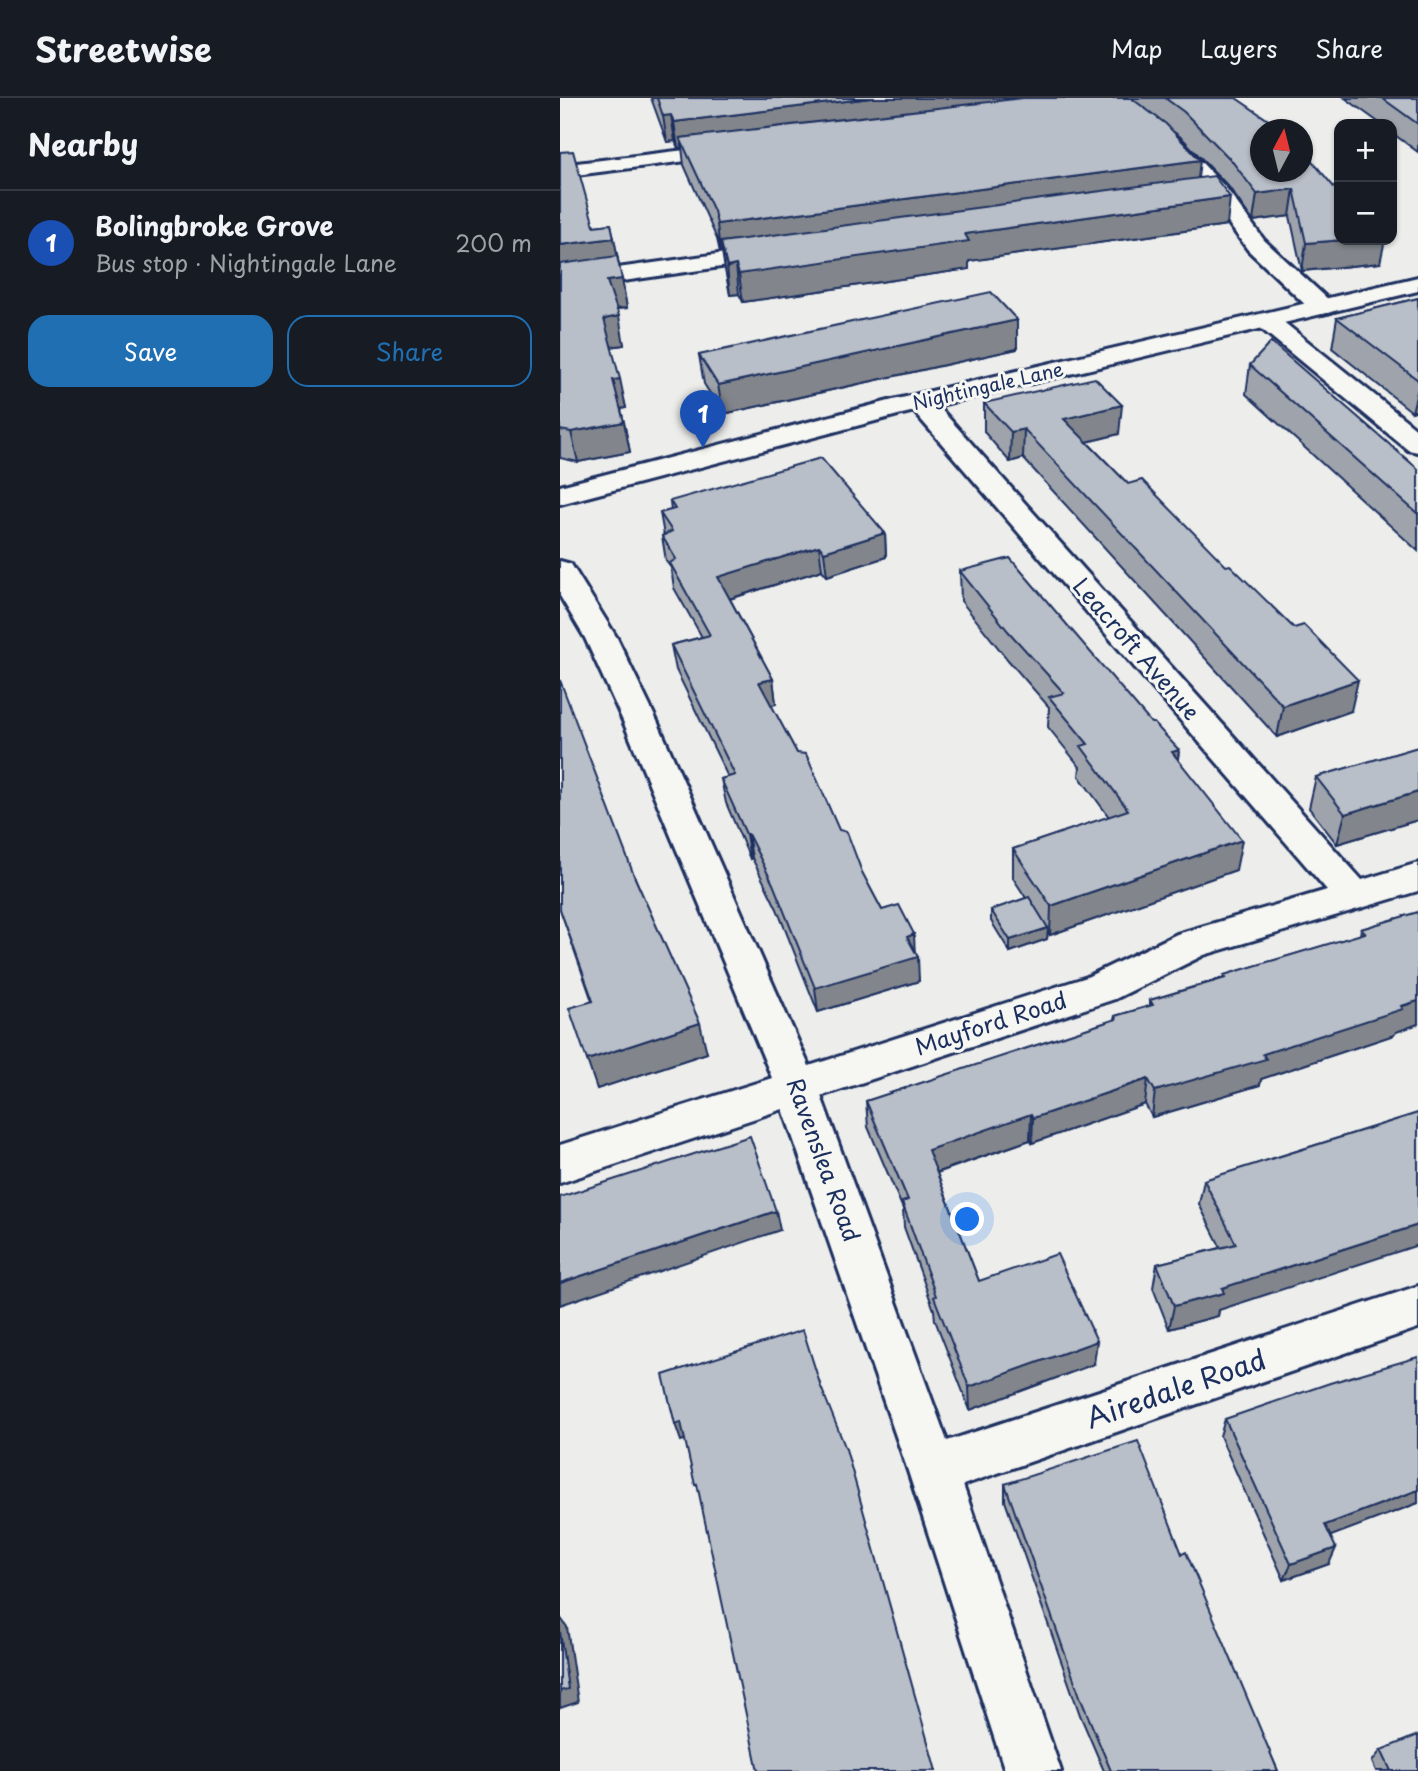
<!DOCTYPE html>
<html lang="en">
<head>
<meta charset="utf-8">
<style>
	:root { --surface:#171b24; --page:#20242c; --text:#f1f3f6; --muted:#9ea1a6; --line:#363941; --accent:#1f6fb2 }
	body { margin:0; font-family:"Playpen Sans",sans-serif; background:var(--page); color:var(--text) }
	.controls { position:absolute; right:21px; top:21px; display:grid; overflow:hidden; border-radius:14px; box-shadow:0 2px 5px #0004 }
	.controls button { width:63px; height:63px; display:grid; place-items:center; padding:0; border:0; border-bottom:2px solid var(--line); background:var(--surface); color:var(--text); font:35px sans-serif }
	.compass { position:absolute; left:690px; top:21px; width:63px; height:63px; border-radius:50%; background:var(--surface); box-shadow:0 2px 5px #0004; rotate:7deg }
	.you { position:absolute; left:408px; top:1122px; width:24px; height:24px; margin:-18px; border:5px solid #fff; border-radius:50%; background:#1a73e8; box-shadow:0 0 0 10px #1a73e833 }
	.badge { display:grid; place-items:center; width:46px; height:46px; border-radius:50%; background:var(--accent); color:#fff; font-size:23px; font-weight:700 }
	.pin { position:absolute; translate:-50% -58px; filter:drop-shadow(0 2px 4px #0008) }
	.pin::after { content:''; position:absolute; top:37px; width:24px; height:21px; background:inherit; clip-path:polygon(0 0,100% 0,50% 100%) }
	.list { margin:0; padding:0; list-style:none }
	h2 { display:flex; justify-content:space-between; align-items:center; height:91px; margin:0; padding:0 28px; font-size:30px }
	h2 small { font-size:23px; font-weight:400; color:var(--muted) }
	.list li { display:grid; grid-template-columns:46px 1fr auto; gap:21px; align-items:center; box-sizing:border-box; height:105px; padding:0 28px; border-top:2px solid var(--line) }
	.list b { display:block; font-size:26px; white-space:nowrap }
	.list p { margin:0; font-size:23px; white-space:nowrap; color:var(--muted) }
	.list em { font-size:23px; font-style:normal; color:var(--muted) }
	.actions { display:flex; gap:14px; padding:21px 28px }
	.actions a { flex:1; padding:16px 0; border:2px solid var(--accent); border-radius:21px; text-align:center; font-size:24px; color:var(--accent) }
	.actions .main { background:var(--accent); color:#fff }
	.map { position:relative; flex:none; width:858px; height:1673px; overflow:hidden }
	header { display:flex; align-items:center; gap:42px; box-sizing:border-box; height:98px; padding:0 35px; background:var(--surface); border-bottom:2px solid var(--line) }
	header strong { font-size:33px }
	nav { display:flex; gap:38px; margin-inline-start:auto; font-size:24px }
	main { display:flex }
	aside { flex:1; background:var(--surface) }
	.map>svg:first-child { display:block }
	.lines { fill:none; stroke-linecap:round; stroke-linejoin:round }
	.street-casing { stroke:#1b2f5e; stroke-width:6 }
	.secondary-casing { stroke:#1b2f5e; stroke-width:6 }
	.street { fill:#f6f6f2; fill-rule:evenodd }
	.secondary { fill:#f6f6f2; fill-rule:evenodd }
	.wall { fill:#9fa4ac; stroke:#1b2f5e; stroke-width:2 }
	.shaded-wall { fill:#82868c; stroke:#1b2f5e; stroke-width:2 }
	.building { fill:#b9bfc8; stroke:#1b2f5e; stroke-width:2 }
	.labels { text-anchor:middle; stroke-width:6; stroke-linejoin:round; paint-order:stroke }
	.far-street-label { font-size:19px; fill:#1b2f5e; stroke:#f6f6f2 }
	.street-label { font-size:23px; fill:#1b2f5e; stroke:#f6f6f2 }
	.near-street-label { font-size:28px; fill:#1b2f5e; stroke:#f6f6f2 }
</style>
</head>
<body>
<header>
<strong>Streetwise</strong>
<nav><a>Map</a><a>Layers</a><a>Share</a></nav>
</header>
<main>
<aside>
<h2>Nearby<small></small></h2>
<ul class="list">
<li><span class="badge" style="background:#1a4fb4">1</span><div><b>Bolingbroke Grove</b><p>Bus stop · Nightingale Lane</p></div><em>200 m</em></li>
</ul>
<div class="actions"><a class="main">Save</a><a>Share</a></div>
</aside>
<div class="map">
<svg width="858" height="1673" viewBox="0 0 858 1673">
	<rect width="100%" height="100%" fill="#edeeec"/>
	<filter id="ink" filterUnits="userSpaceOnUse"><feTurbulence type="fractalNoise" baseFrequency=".0143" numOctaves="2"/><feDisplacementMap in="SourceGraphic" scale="14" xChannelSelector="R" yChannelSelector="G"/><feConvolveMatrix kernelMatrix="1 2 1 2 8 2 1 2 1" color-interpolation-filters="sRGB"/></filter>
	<g filter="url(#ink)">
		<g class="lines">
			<defs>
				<path id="street" d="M 543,0 L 566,0 L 620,42 L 666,90 L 704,142 L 771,204 L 774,209 L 771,214 L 762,216 L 753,214 L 688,152 L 650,100 L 606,50 Z
					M 175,46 L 182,48 L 186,52 L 182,56 L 0,79 L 0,67 Z
					M 216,148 L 224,150 L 228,155 L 224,160 L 0,192 L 0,178 Z
					M 707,216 L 716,218 L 858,332 L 858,354 L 848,352 L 698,228 L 695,223 L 698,218 Z
					M 360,296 L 369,298 L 802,782 L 858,765 L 858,793 L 644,857 L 555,901 L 261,998 L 387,1343 L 858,1188 L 858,1230 L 403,1387 L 501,1673 L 445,1673 L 348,1373 L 223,1011 L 0,1085 L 0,1047 L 212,980 L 63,623 L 25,540 L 0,498 L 0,463 L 11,466 L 57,540 L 97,623 L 249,968 L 527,879 L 617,836 L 767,792 L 351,310 L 347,304 L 351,298 Z"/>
				<path id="secondary" d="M 858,179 L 858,193 L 338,317 L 0,406 L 0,388 L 333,302 Z"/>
			</defs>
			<use href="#street" class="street-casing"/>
			<use href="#secondary" class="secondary-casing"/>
			<use href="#street" class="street"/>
			<use href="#secondary" class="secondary"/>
		</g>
		<path class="wall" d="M 91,0 L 676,0 L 743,74 L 820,165 L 742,173 L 730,118 L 693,123 L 668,88 L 622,40 L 614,34 L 638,80 L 667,127 L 409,163 L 409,171 L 183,204 L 179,196 L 170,197 L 165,172 L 162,153 L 160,154 L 157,141 L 124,67 L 122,49 L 118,50 L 115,43 L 107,44 Z
			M 785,0 L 858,0 L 858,54 L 832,35 L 832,26 L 821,26 Z
			M 0,54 L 34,128 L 51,126 L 67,210 L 56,211 L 64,247 L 51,249 L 66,310 L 61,311 L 70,354 L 18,364 L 0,360 Z
			M 858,200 L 858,312 L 852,314 L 772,250 L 777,220 Z
			M 457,251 L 163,316 L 144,286 L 139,257 Z
			M 690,267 L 858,371 L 858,453 L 686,296 Z
			M 424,305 L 559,336 L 527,344 L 791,613 L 717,639 L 463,360 L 450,364 L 424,334 Z
			M 110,403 L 325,435 L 326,459 L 267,478 L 262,472 L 170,501 L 213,581 L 216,606 L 211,607 L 322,812 L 355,854 L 359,883 L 258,914 L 217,811 L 192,760 L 190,761 L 166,705 L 161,681 L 168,679 L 116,572 L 111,547 L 142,539 L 114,490 L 111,470 L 106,463 L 102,438 L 104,437 L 100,415 L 111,412 Z
			M 400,473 L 591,625 L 619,652 L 618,661 L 676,772 L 490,837 L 488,833 L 487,841 L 450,854 L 431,823 L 431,812 L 466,800 L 453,780 L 453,751 L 549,719 L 519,678 L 520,669 L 488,629 L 489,609 L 448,562 L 401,503 Z
			M 858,649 L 858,722 L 777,746 L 749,710 L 756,679 Z
			M 75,780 L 147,955 L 37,991 L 32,903 L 0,811 Z
			M 858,814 L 858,926 L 836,934 L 834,937 L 701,981 L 700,987 L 592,1019 L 585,1006 L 472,1045 L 470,1042 L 377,1075 L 419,1183 L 534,1266 L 410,1312 L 375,1222 L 374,1212 L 344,1129 L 343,1111 L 308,1029 L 306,1003 L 554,922 L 555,918 L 590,908 L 590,902 L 663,880 L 664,877 L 800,837 L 801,831 Z
			M 858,1015 L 659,1212 L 658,1218 L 609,1231 L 593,1190 L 597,1166 L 661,1150 L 639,1106 L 644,1082 Z
			M 858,1259 L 858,1405 L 770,1438 L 769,1466 L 724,1482 L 660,1338 L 665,1321 Z
			M 445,1386 L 622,1456 L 718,1673 L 544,1673 L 520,1617 L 445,1403 Z
			M 821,1652 L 858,1673 L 816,1673 L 812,1664 Z"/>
		<path class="shaded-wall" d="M 311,0 L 522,0 L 120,40 L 122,49 L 118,50 L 114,24 Z
			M 111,17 L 115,43 L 107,44 L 103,18 Z
			M 640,62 L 637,89 L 161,144 L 162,153 L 160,154 L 157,126 Z
			M 734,91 L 730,118 L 693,123 L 697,96 Z
			M 670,99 L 667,127 L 409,163 L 409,171 L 183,204 L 179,176 L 405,136 Z
			M 54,140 L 59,167 L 0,176 L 0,147 Z
			M 784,142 L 825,142 L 820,165 L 742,173 L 746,145 Z
			M 176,167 L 179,196 L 170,197 L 167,169 Z
			M 62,181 L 67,210 L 53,211 L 47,183 Z
			M 59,218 L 64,247 L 49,249 L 44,221 Z
			M 457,222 L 457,251 L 163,316 L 158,287 Z
			M 60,281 L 66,310 L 59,311 L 53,282 Z
			M 858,290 L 858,312 L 852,314 Z
			M 562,307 L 559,336 L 502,350 L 504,321 Z
			M 64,324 L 70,354 L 18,364 L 11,334 Z
			M 464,331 L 463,360 L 450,364 L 451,334 Z
			M 325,435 L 326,459 L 267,478 L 264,454 Z
			M 259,448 L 262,472 L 162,503 L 158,479 Z
			M 213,581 L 216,606 L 203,609 L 199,584 Z
			M 798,582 L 791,613 L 717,639 L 723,608 Z
			M 619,652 L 615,682 L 612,654 Z
			M 858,694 L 858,722 L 777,746 L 785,716 Z
			M 186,736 L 188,736 L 192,760 L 190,761 Z
			M 682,742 L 676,772 L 490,837 L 491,808 Z
			M 488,830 L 487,841 L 450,854 L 450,842 Z
			M 354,836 L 355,859 L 358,859 L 359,883 L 258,914 L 255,890 L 347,839 Z
			M 858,903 L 858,926 L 836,934 L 834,937 L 701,981 L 700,987 L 592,1019 L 595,993 Z
			M 140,925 L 147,955 L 37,991 L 27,962 Z
			M 588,981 L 585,1006 L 472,1045 L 473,1020 Z
			M 471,1016 L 470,1042 L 369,1077 L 368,1052 Z
			M 216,1113 L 220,1132 L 0,1207 L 0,1185 Z
			M 858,1127 L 858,1147 L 659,1212 L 658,1218 L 609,1231 L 614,1208 L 662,1190 Z
			M 537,1243 L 534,1266 L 410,1312 L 409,1289 Z
			M 121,1324 L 127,1341 L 121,1343 L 115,1326 Z
			M 858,1392 L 858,1405 L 758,1443 L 765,1427 Z
			M 776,1450 L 769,1466 L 724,1482 L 731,1466 Z
			M 0,1519 L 7,1529 L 18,1604 L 0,1610 Z"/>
		<path class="building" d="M 97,0 L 311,0 L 114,24 L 111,17 L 103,18 Z
			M 463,0 L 571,0 L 606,26 L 640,62 L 157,126 L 154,113 L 120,40 Z
			M 605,0 L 676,0 L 723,32 L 701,32 L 701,74 L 743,74 L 743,52 L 779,95 L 779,142 L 784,142 L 746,145 L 734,91 L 697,96 L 671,62 L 624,14 Z
			M 822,0 L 858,0 L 858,26 Z
			M 13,53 L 34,128 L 51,126 L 54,140 L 0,147 L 0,54 Z
			M 654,78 L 670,99 L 405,136 L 409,143 L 179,176 L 176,167 L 167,169 L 161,144 Z
			M 57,158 L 62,181 L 47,183 L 59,218 L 44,221 L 60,281 L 53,282 L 64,324 L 11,334 L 0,332 L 0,166 Z
			M 431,194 L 457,222 L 158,287 L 139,257 Z
			M 858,200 L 858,282 L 777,220 Z
			M 711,244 L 858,371 L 858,416 L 690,267 Z
			M 535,280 L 562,307 L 504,321 L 568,386 L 582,382 L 666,468 L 670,467 L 734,530 L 744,527 L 798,582 L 723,608 L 464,331 L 451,334 L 424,305 Z
			M 261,360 L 325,435 L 264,454 L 259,448 L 158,479 L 213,581 L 199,584 L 237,655 L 246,656 L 279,732 L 287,734 L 302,774 L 322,812 L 339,807 L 354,836 L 347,839 L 358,859 L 255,890 L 213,786 L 188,736 L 186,736 L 161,681 L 175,677 L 111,547 L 150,537 L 110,465 L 116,461 L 102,438 L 112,433 L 100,415 L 115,411 L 110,403 Z
			M 450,460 L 591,625 L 594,625 L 619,652 L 612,654 L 682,742 L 491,808 L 453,751 L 568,712 L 521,648 L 528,646 L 489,599 L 504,595 L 448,533 L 400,473 Z
			M 0,582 L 75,780 L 140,925 L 27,962 L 9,910 L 33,903 L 0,811 Z
			M 858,649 L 858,694 L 785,716 L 756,679 Z
			M 469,799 L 488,830 L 450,842 L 431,812 Z
			M 858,814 L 858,903 L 841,908 L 843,911 L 703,956 L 706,961 L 595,993 L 588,981 L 473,1020 L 471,1016 L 368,1052 L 419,1183 L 497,1156 L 537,1243 L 409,1289 L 374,1199 L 376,1198 L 342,1104 L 348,1102 L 306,1003 L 556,921 L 555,918 L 593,907 L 590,902 L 666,880 L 664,877 L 805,835 L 801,831 Z
			M 858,1015 L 858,1127 L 662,1190 L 664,1195 L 614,1208 L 597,1166 L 676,1146 L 644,1082 Z
			M 190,1038 L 216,1113 L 0,1185 L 0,1099 Z
			M 243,1232 L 261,1289 L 286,1351 L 376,1673 L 198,1673 L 137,1386 L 135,1387 L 121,1324 L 115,1326 L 103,1277 Z
			M 858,1259 L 858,1392 L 765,1427 L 776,1450 L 731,1466 L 665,1321 L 770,1285 Z
			M 578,1343 L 622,1456 L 626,1454 L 718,1673 L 551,1673 L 522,1604 L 445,1386 Z
			M 0,1533 L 8,1591 L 0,1593 Z
			M 858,1637 L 858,1673 L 831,1673 L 821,1652 Z"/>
	</g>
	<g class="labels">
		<g class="far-street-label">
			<text transform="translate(428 288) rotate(-13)" y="7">Nightingale Lane</text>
		</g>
		<g class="street-label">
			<text transform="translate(576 551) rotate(49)" y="8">Leacroft Avenue</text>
			<text transform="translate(431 926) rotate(-18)" y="8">Mayford Road</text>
			<text transform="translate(263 1062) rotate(70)" y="8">Ravenslea Road</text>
		</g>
		<g class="near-street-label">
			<text transform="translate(616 1291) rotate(-19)" y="10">Airedale Road</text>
		</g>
	</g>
</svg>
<div class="controls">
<button>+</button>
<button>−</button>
</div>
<svg class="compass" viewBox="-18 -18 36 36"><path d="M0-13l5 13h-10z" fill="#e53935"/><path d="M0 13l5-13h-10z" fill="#9ea1a6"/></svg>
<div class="you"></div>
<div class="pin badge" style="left:143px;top:350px;background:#1a4fb4">1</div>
</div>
</main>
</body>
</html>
